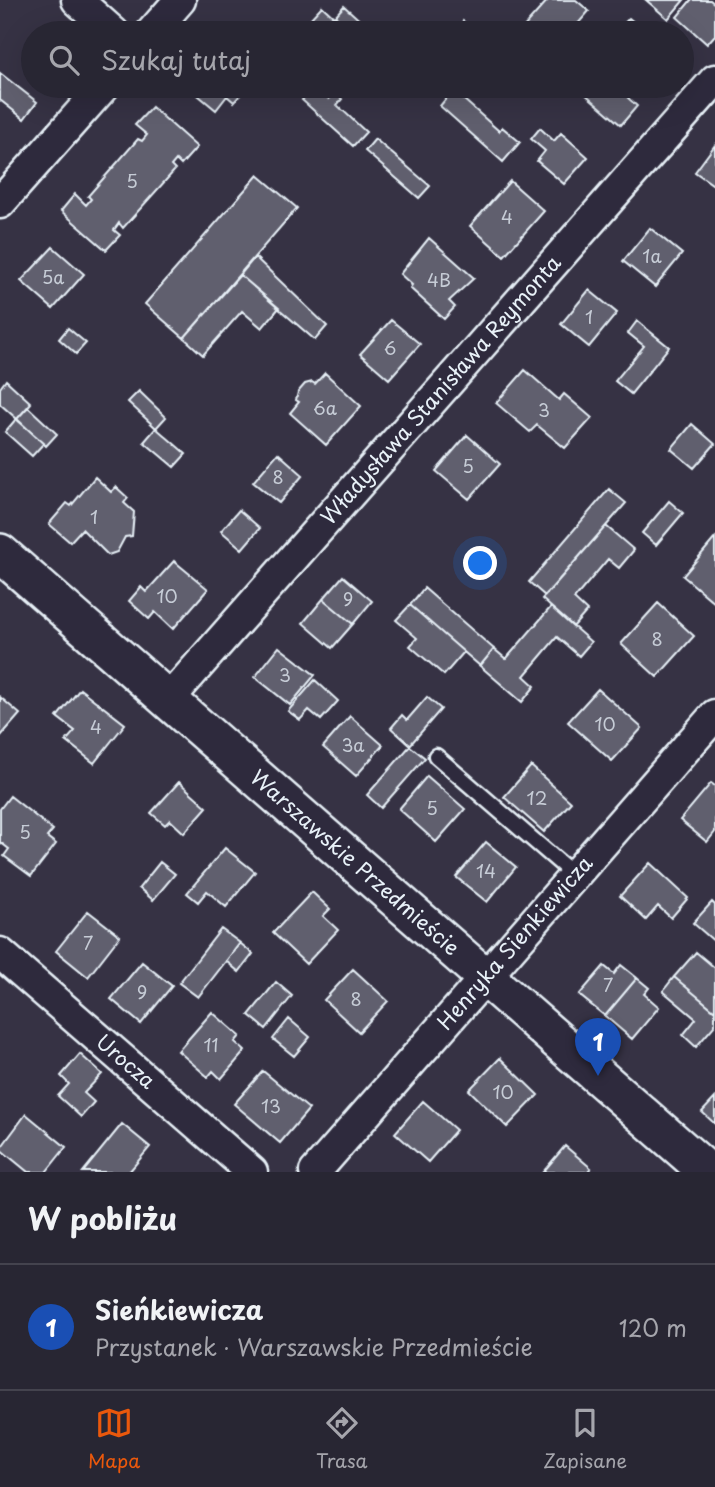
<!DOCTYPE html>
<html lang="pl">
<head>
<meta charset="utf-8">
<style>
	:root { --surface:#282633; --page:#34323f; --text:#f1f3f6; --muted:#a5a5ac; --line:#44434e; --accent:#ea580c }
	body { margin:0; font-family:"Playpen Sans",sans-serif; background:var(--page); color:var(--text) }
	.you { position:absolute; left:481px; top:564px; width:24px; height:24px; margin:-18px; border:5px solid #fff; border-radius:50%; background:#1a73e8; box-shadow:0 0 0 10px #1a73e833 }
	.badge { display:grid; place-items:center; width:46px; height:46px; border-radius:50%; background:var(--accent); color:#fff; font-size:23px; font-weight:700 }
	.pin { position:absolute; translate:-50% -58px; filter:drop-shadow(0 2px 4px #0008) }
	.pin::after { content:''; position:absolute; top:37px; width:24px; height:21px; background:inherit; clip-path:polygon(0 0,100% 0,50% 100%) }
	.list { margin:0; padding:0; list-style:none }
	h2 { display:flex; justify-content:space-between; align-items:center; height:91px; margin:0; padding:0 28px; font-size:30px }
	h2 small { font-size:23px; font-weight:400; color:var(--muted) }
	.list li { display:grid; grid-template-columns:46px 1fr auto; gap:21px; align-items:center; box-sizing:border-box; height:126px; padding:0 28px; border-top:2px solid var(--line) }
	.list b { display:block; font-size:26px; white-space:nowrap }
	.list p { margin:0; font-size:23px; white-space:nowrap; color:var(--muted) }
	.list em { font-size:23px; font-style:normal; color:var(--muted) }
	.icon { flex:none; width:38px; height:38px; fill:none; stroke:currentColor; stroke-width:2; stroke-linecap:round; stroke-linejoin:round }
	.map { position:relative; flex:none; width:715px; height:1172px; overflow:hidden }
	.search { position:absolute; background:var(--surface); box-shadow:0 7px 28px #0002; left:21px; right:21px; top:21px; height:77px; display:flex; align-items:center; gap:18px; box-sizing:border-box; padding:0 24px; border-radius:38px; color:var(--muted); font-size:26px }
	.sheet { height:217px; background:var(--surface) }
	nav { display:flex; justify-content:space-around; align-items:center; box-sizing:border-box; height:98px; border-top:2px solid var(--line); background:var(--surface); font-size:19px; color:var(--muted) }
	nav a { display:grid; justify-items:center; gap:4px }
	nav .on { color:var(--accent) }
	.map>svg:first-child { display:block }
	.building { fill:#605e6e; stroke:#e8f1f8; stroke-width:2 }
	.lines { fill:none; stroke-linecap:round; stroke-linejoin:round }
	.service-casing { stroke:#e8f1f8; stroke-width:19 }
	.minor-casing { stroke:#e8f1f8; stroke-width:35 }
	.tertiary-casing { stroke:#e8f1f8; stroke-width:42 }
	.service { stroke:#2f2a3d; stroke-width:14 }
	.minor { stroke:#2f2a3d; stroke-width:30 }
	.tertiary { stroke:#2f2a3d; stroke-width:37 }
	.labels { text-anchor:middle; stroke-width:5; stroke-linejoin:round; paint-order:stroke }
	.number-label { font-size:18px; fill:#c6ccd6 }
	.street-label { font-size:21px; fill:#e8f1f8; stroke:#2f2a3d }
</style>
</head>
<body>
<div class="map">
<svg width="715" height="1172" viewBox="0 0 715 1172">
	<rect width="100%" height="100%" fill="#363244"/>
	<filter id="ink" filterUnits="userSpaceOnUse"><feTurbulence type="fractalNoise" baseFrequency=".0143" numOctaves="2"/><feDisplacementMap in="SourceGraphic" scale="14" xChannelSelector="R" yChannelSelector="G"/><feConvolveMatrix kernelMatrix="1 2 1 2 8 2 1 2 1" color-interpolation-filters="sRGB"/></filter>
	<g filter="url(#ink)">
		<path class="building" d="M 548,0 L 576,0 L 589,11 L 570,33 L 526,33 L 522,29 Z
			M 646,0 L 684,0 L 668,19 Z
			M 691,0 L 710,0 L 715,4 L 715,35 L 707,44 L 677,17 Z
			M 322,6 L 351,33 L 297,33 Z
			M 344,6 L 363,23 L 355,33 L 335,16 Z
			M 629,18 L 647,33 L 615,33 Z
			M 463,21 L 478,33 L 453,33 Z
			M 0,73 L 37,102 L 24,119 L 0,100 Z
			M 187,86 L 237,86 L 243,92 L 234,102 L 227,96 L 216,110 Z
			M 315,86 L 329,99 L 335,93 L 342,99 L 337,105 L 366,132 L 353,146 L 302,100 Z
			M 576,86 L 627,86 L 632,94 L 628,98 L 637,106 L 621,125 Z
			M 453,90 L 499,131 L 502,127 L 520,142 L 503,162 L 440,106 Z
			M 152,107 L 197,147 L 181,165 L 176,160 L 171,166 L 175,170 L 123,228 L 119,223 L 114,230 L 120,235 L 106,250 L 61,211 L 75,194 L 86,205 L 91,199 L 88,196 L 138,139 L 142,141 L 147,135 L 135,125 Z
			M 540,128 L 554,141 L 561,133 L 588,157 L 564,184 L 537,161 L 545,151 L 531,139 Z
			M 375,139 L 430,186 L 419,198 L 365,151 Z
			M 715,145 L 715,186 L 695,172 Z
			M 258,175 L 297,208 L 184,338 L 145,304 Z
			M 510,181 L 544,211 L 504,256 L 470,226 Z
			M 650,228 L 682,254 L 655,287 L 623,261 Z
			M 429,238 L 474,278 L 449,301 L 455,307 L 444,319 L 410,288 L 412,285 L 400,274 Z
			M 53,247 L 84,274 L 53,309 L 21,281 Z
			M 255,257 L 327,326 L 315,340 L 240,275 Z
			M 240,275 L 279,308 L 262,328 L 242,311 L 203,355 L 184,338 Z
			M 589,290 L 617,313 L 589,347 L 561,324 Z
			M 391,320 L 420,344 L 389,379 L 360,354 Z
			M 637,321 L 669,347 L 631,394 L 615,381 L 644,346 L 628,333 Z
			M 68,328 L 86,343 L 76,354 L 59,339 Z
			M 525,370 L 559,400 L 564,394 L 592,418 L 565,448 L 537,425 L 530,432 L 496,403 Z
			M 325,373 L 361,406 L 326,445 L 290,413 L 299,402 L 296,400 L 298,392 L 305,384 L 312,382 L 315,384 Z
			M 6,380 L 31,403 L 17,419 L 0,404 L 0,388 Z
			M 139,391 L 166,417 L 156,428 L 128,402 Z
			M 28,407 L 57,434 L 46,446 L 17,419 Z
			M 16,419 L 44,443 L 32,456 L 5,432 Z
			M 692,424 L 715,444 L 694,468 L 671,449 Z
			M 156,428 L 186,454 L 174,467 L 144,442 Z
			M 467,435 L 500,464 L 469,499 L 436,471 Z
			M 278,453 L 303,475 L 279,503 L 253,482 Z
			M 95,477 L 111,492 L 116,487 L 128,498 L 124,503 L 134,512 L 132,536 L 125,537 L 117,552 L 108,555 L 82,529 L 70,542 L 49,524 L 67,503 L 71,506 Z
			M 609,489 L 626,503 L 545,596 L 529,582 Z
			M 669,501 L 683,513 L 656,545 L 642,533 Z
			M 239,510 L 260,528 L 242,549 L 221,531 Z
			M 606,526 L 634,550 L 619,568 L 608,559 L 574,599 L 587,611 L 573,627 L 542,599 Z
			M 715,538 L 715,603 L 683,576 Z
			M 174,561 L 208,589 L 173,629 L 155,612 L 149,619 L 129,601 L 141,587 L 146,592 Z
			M 343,576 L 372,601 L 353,624 L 323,599 Z
			M 424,588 L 494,649 L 480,666 L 410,605 Z
			M 323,599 L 353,624 L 332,648 L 303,623 Z
			M 658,603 L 694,636 L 657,677 L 621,644 Z
			M 410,605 L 464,652 L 444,675 L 410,646 L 417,638 L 396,620 Z
			M 551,607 L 591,642 L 579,656 L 557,637 L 524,676 L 535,686 L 522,702 L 480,666 L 494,649 L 506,659 Z
			M 279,647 L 315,675 L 290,705 L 255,677 Z
			M 315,680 L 338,701 L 321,720 L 309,710 L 300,720 L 288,711 Z
			M 80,689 L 125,724 L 94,763 L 66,741 L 75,731 L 57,717 Z
			M 598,689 L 642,728 L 612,761 L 568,722 Z
			M 0,697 L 20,714 L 0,737 Z
			M 427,697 L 441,709 L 410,745 L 391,728 L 402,715 L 407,720 Z
			M 350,716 L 383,745 L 356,776 L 323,747 Z
			M 410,746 L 425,758 L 381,808 L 367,795 Z
			M 531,766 L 571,802 L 544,832 L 504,797 Z
			M 427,776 L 465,809 L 436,842 L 399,809 Z
			M 179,782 L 207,807 L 184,833 L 170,820 L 165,825 L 151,813 Z
			M 711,783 L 715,786 L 715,832 L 707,842 L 680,820 Z
			M 10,796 L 53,830 L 47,837 L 56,844 L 31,876 L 4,856 L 9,849 L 0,842 L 0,809 Z
			M 486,842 L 516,867 L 487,902 L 456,877 Z
			M 225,848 L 255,872 L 226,907 L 207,891 L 198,902 L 187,893 Z
			M 160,862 L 175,874 L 153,900 L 139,888 Z
			M 650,863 L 688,898 L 671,918 L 658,906 L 646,920 L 620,896 Z
			M 312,892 L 330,909 L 323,916 L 338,930 L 306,964 L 273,933 Z
			M 712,902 L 715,905 L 715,942 L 693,923 Z
			M 88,911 L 120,936 L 88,977 L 56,951 Z
			M 221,929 L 240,943 L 198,997 L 179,983 Z
			M 240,943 L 253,954 L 239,972 L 226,961 Z
			M 696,952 L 715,968 L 715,1011 L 674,977 Z
			M 142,962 L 172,986 L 141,1024 L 111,999 Z
			M 621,965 L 637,978 L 605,1016 L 579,995 L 604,966 L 614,974 Z
			M 353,969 L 388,1001 L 359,1032 L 324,1000 Z
			M 674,977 L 715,1011 L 715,1025 L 696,1047 L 683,1035 L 696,1019 L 663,991 Z
			M 637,978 L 649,988 L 644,994 L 659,1007 L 632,1039 L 605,1016 Z
			M 276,982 L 292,996 L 266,1029 L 249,1015 Z
			M 212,1012 L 240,1036 L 235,1042 L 245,1051 L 221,1079 L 213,1071 L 208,1077 L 178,1051 Z
			M 289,1019 L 310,1037 L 294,1056 L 273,1039 Z
			M 80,1054 L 102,1074 L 84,1093 L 94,1102 L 81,1117 L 58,1096 L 69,1084 L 61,1076 Z
			M 500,1058 L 538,1095 L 507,1127 L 469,1090 Z
			M 263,1071 L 309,1109 L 280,1143 L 234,1104 Z
			M 715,1098 L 715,1124 L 702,1112 Z
			M 423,1101 L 456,1130 L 428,1162 L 395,1133 Z
			M 26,1114 L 66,1147 L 46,1172 L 28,1172 L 0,1149 Z
			M 122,1124 L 150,1147 L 129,1172 L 83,1172 Z
			M 565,1146 L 591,1168 L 587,1172 L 543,1172 Z"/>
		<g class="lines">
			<defs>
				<path id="service" d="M 436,756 L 574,875"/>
				<g id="minor">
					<path d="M 77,0 L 114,33"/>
					<path d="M 151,33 L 180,0"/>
					<path d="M 0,203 L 104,86"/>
					<path id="s1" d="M 168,700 L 715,80"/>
					<path id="s2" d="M 0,953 L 252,1172"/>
					<path id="s3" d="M 315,1172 L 715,715"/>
				</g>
				<g id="tertiary">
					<path id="s4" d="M 0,553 L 708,1172"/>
				</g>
			</defs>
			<use href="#service" class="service-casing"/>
			<use href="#minor" class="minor-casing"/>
			<use href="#tertiary" class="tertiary-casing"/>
			<use href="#service" class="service"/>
			<use href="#minor" class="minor"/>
			<use href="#tertiary" class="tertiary"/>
		</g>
	</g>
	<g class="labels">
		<g class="number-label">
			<text x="132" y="188">5</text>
			<text x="507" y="224">4</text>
			<text x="652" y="263">1a</text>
			<text x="53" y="284">5a</text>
			<text x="439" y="287">4B</text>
			<text x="589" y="324">1</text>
			<text x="390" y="355">6</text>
			<text x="325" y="415">6a</text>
			<text x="544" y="417">3</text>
			<text x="468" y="473">5</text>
			<text x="278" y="484">8</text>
			<text x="94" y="524">1</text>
			<text x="167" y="603">10</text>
			<text x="348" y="606">9</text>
			<text x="657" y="646">8</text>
			<text x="285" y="682">3</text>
			<text x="605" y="731">10</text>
			<text x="96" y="734">4</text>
			<text x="353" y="752">3a</text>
			<text x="537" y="805">12</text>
			<text x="432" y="815">5</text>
			<text x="25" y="839">5</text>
			<text x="486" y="878">14</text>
			<text x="88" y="950">7</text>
			<text x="608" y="992">7</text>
			<text x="142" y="999">9</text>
			<text x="356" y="1006">8</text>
			<text x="211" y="1052">11</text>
			<text x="503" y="1099">10</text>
			<text x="271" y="1113">13</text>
		</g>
		<g class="street-label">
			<text dy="7" stroke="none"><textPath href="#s1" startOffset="413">Władysława Stanisława Reymonta</textPath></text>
			<text dy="7" stroke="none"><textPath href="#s4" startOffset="471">Warszawskie Przedmieście</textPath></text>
			<text dy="7" stroke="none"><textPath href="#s3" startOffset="304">Henryka Sienkiewicza</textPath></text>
			<text dy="7" stroke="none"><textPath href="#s2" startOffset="166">Urocza</textPath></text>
		</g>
	</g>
</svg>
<div class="you"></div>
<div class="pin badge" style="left:598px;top:1076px;background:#1a4fb4">1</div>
<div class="search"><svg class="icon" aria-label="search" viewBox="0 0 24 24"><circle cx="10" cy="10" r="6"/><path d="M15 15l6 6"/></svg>Szukaj tutaj</div>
</div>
<section class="sheet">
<h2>W pobliżu<small></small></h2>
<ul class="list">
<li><span class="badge" style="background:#1a4fb4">1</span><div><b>Sieńkiewicza</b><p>Przystanek · Warszawskie Przedmieście</p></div><em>120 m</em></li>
</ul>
</section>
<nav>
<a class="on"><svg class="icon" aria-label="map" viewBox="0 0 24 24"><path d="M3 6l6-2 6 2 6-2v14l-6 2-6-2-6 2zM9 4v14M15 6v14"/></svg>Mapa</a>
<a><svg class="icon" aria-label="directions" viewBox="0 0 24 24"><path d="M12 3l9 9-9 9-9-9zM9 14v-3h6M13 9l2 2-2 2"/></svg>Trasa</a>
<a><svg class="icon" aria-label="saved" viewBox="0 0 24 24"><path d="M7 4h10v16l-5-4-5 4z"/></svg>Zapisane</a>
</nav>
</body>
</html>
